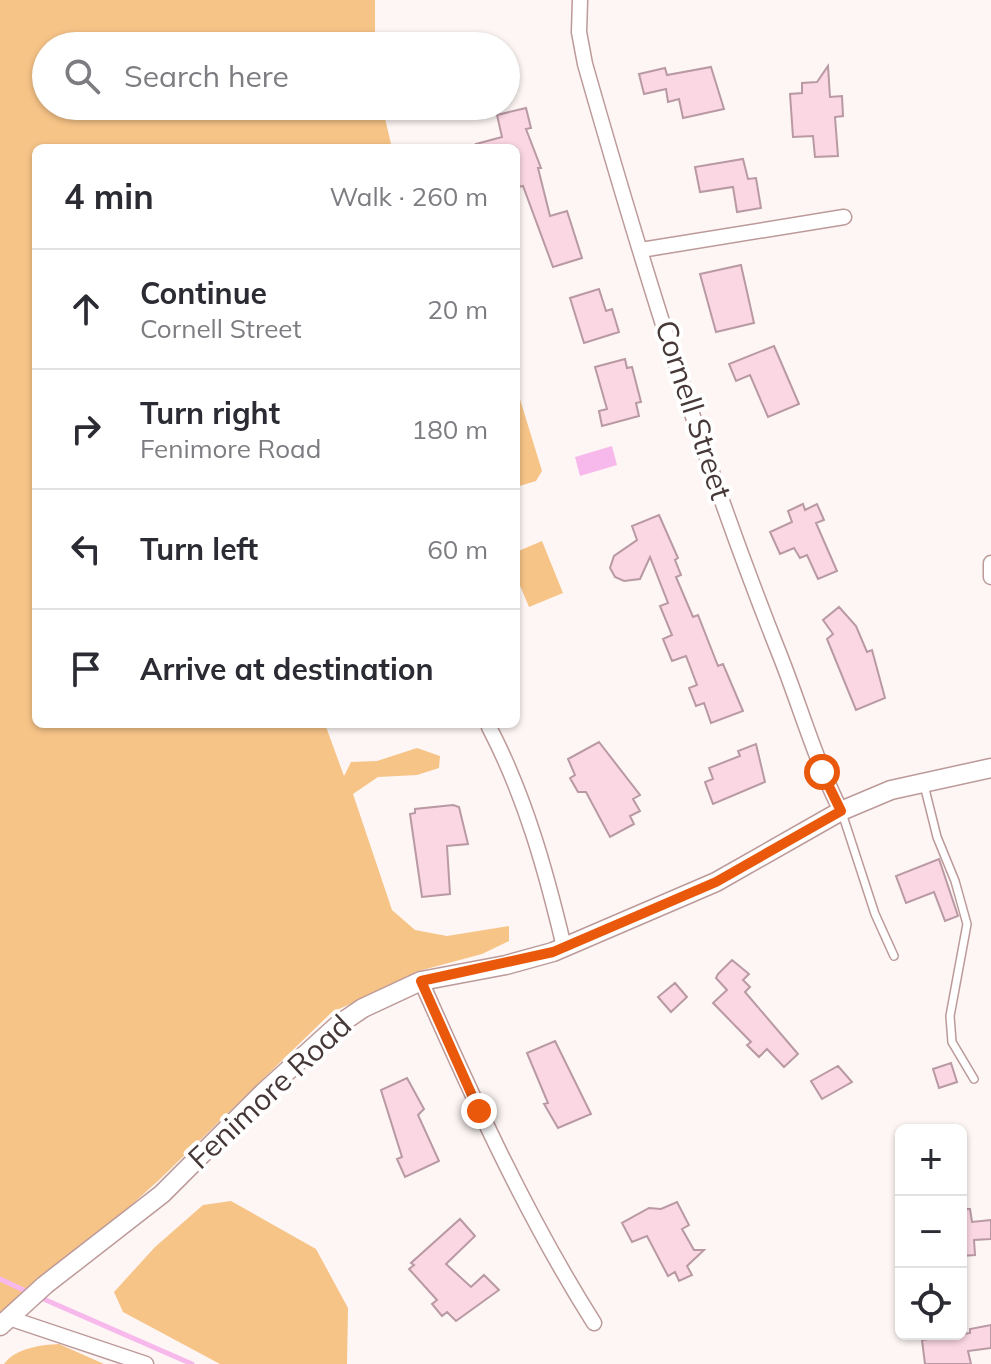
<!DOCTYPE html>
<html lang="en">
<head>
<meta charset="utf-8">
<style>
	:root { --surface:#fff; --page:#f7f7f7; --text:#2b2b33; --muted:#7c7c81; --line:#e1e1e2 }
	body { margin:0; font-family:Mulish,sans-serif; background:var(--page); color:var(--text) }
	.controls { position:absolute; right:24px; bottom:24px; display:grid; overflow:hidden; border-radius:12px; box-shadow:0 2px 6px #0004 }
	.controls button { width:72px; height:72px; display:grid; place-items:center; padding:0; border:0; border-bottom:2px solid var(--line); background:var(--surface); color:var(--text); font:40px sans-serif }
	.stop { position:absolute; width:24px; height:24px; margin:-18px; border:6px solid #ea580c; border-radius:50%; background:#fff }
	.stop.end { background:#ea580c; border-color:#fff; box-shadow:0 2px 8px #0008 }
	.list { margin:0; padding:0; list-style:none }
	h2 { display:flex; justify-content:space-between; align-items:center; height:104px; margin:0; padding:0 32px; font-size:34px }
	h2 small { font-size:26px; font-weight:400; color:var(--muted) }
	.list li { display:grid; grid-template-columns:52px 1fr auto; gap:24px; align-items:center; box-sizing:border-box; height:120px; padding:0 32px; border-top:2px solid var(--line) }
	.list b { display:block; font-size:30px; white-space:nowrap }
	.list p { margin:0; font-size:26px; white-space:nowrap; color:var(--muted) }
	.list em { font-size:26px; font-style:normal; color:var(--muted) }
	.icon { flex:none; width:44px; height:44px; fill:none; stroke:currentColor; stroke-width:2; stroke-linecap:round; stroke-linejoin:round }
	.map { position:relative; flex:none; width:991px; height:1364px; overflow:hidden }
	.search { position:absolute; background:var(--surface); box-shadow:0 2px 6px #0004; left:32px; top:32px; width:488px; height:88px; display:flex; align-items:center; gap:20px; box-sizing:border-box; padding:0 28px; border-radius:44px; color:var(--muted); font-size:30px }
	.panel { position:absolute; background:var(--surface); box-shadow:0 2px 6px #0004; left:32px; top:144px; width:488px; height:584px; border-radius:12px }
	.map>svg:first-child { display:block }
	.green { fill:#f7c487 }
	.water { fill:#f7b9eb }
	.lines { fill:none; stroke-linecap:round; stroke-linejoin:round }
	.stream { stroke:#f7b9eb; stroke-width:5 }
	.building { fill:#fad7e2; stroke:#b999a3; stroke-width:2 }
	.service-casing { stroke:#bc9a99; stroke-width:10 }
	.minor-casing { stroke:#bc9a99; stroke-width:17 }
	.tertiary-casing { stroke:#bc9a99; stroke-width:21 }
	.service { stroke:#fff; stroke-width:7 }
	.minor { stroke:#fff; stroke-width:14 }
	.tertiary { stroke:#fff; stroke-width:18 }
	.route { stroke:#ea580c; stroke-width:10 }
	.labels { text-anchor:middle; stroke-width:8; stroke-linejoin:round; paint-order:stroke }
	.street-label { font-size:30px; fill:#473838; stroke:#fff }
</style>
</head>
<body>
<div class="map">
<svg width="991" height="1364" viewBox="0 0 991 1364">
	<rect width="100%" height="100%" fill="#fdf6f5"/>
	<path class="green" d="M 0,0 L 375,0 L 375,46 L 46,46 L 46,106 L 382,106 L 392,148 L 36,148 L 36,724 L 325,724 L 344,776 L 351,762 L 377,761 L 417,748 L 440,756 L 439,768 L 417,775 L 378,777 L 353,794 L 392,910 L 415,930 L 447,936 L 509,926 L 509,941 L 482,954 L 415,972 L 415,976 L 332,1012 L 158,1181 L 0,1323 Z
		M 519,396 L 542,471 L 536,481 L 516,487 L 516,397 Z
		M 542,541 L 563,593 L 529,607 L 516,576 L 516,552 Z
		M 231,1201 L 316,1249 L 348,1308 L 347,1364 L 220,1364 L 123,1312 L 114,1292 L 155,1247 L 203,1205 Z
		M 59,1344 L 104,1364 L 4,1364 C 16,1348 40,1345 59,1344 Z"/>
	<path class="water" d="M 612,446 L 617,465 L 580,476 L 575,457 Z"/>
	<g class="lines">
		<path class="stream" d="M 0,1279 L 30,1293
			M 39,1297 L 192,1364"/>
	</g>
	<path class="building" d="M 828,66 L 830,97 L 842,96 L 843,116 L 835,117 L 838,156 L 815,157 L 813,136 L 793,137 L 790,94 L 802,93 L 802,83 L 817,82 Z
		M 711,67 L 724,109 L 683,118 L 679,99 L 668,102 L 666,89 L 644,94 L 639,74 L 665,68 L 667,75 Z
		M 526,108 L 531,128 L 526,129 L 541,168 L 538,168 L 550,216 L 567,211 L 582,258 L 553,267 L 523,186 L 518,187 L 516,148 L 477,148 L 476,144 L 502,137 L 497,115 Z
		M 743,159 L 748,179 L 756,178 L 761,208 L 737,212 L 733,187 L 700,192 L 695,167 Z
		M 741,265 L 754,323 L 716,332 L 700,274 Z
		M 599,289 L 606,311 L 612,309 L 619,332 L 584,343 L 570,298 Z
		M 774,346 L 799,404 L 768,417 L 750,375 L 736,381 L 729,364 Z
		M 625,359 L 627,368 L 632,367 L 641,402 L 636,403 L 639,416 L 602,426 L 599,411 L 607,409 L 595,367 Z
		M 803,504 L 805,510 L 817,504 L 824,520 L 816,523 L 837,571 L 818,579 L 807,555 L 800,558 L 794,548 L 780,554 L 770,532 L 792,522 L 788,511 Z
		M 659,515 L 678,558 L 675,560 L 681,575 L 676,577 L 693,617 L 698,615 L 718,666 L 723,664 L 743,711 L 711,723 L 704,703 L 696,706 L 689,688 L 697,685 L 686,656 L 672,661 L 663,639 L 672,635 L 660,606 L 668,603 L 650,557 L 640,579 L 624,581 L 615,577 L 610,568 L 614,556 L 637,540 L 632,526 Z
		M 839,607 L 856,626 L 867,652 L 872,650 L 885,698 L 856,710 L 827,639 L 833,634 L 823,620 Z
		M 599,742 L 640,795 L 633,799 L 640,811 L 630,816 L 634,824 L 610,837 L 586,792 L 578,792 L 570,778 L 575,775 L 568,759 Z
		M 756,744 L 765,782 L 713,804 L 705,782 L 713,779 L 709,768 L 740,756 L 738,751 Z
		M 453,805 L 459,807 L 468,844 L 447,846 L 450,894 L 422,897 L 410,814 L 415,813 L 415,809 Z
		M 939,859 L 958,916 L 945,921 L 934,892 L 906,903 L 896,876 Z
		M 732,960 L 749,974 L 743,980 L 750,987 L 745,992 L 798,1054 L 784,1067 L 767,1049 L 759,1057 L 747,1045 L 751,1042 L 713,1003 L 727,990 L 716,978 L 718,974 Z
		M 675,983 L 687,997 L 671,1012 L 658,997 Z
		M 555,1041 L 591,1114 L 558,1128 L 544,1104 L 548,1103 L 527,1053 Z
		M 951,1063 L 957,1082 L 939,1088 L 933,1069 Z
		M 838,1066 L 852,1082 L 822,1099 L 811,1081 Z
		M 407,1078 L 424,1109 L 418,1115 L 439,1161 L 405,1177 L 397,1159 L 402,1157 L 381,1090 Z
		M 677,1202 L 689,1225 L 682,1229 L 694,1250 L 704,1250 L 687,1266 L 692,1275 L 679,1281 L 675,1272 L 668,1276 L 647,1236 L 632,1242 L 622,1223 L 649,1208 L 661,1209 Z
		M 961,1209 L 970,1209 L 972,1222 L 991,1220 L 991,1239 L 974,1240 L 975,1255 L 961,1256 Z
		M 460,1219 L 475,1236 L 446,1264 L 471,1287 L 484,1275 L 499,1290 L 456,1321 L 447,1312 L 442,1316 L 432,1304 L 437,1300 L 409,1269 L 414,1265 L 411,1263 Z
		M 991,1325 L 991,1348 L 968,1351 L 971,1364 L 925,1364 L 922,1340 L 970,1333 L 970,1329 Z"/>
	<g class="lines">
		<defs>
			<path id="service" d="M 924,785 L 937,837 L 955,881 L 967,924 L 950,1016 L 952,1042 L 974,1079
				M 842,813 L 875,914 L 894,956"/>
			<path id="minor" d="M 580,0 L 579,32 L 585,64 C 642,264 704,465 781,658 C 801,709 816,762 841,811
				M 641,250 L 844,217
				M 991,563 L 991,577
				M 489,727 C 525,796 546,871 564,947
				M 421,981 C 473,1098 525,1214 594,1323
				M 9,1318 L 146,1364"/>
			<path id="tertiary" d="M 0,1326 L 45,1285 L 162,1194 L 263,1093 L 338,1025 L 363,1008 L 421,981 L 506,965 L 553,952 L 716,882 L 841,811 L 891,790 L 991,768"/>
		</defs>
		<use href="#service" class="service-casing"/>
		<use href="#minor" class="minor-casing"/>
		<use href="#tertiary" class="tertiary-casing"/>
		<use href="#service" class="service"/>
		<use href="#minor" class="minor"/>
		<use href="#tertiary" class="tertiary"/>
	</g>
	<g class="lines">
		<path class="route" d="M 479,1111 L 421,981 L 553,952 L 716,882 L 841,811 L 822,772"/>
	</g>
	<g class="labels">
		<g class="street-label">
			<text transform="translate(693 410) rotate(72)" y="10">Cornell Street</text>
			<text transform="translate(270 1092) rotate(-43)" y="10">Fenimore Road</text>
		</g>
	</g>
</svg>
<div class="controls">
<button>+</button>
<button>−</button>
<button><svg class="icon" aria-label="locate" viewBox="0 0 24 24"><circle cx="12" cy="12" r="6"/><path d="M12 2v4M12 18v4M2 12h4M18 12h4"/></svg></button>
</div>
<div class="stop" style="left:822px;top:772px"></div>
<div class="stop end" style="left:479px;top:1111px"></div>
<div class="search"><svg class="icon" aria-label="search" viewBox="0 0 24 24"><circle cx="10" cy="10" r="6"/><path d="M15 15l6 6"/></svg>Search here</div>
<section class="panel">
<h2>4 min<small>Walk · 260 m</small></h2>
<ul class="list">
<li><svg class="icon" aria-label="ahead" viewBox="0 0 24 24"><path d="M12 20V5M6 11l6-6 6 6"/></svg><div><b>Continue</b><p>Cornell Street</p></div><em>20 m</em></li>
<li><svg class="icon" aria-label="right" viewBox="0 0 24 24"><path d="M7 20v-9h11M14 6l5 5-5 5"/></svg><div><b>Turn right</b><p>Fenimore Road</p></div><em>180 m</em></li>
<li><svg class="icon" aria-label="left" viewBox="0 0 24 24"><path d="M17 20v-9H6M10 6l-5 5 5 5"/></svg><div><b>Turn left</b></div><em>60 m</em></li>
<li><svg class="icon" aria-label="arrive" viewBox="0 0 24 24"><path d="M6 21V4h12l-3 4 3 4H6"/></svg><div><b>Arrive at destination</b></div></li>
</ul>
</section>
</div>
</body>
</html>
